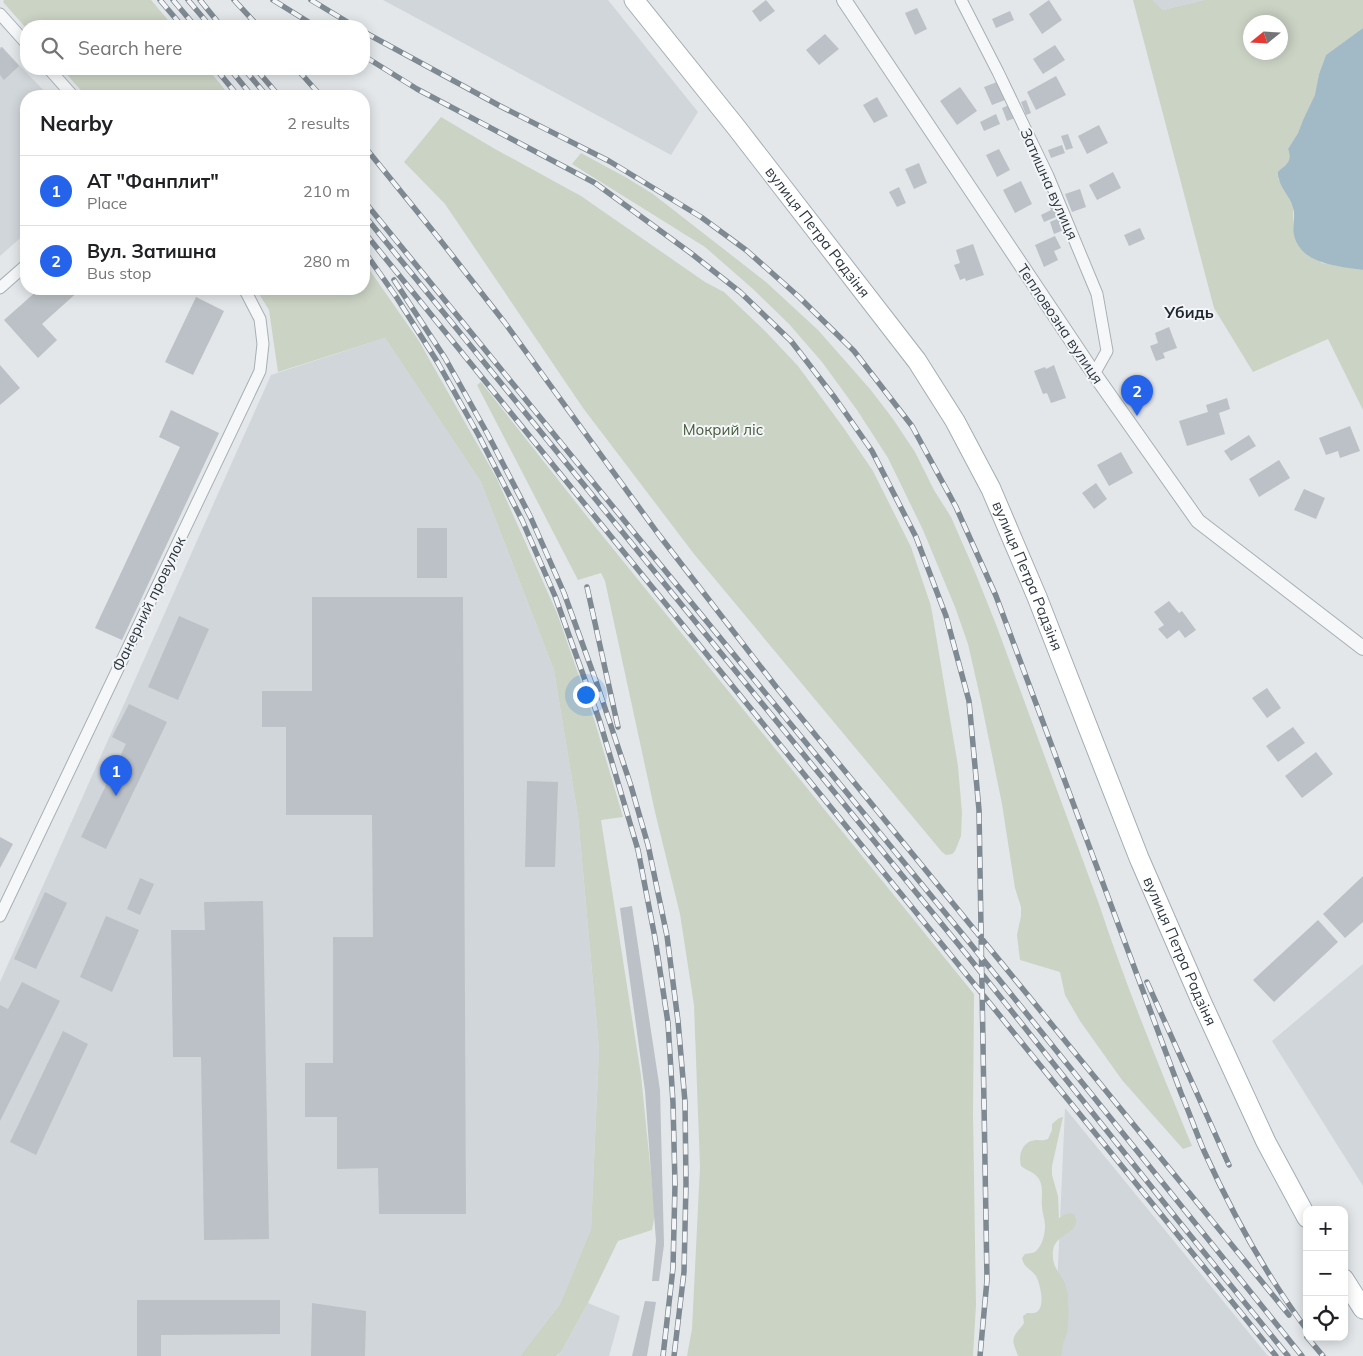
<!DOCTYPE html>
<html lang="en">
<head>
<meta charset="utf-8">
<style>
	:root { --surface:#fff; --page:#f2f2f2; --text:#202124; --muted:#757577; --line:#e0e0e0; --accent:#2563eb }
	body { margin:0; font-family:Mulish,sans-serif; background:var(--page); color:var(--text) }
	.controls { position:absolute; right:15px; bottom:15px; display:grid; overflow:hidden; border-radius:10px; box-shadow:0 2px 12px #0003 }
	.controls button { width:45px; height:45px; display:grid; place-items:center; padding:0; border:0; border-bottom:1px solid var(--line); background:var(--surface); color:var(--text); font:25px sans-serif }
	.compass { position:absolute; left:1243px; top:15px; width:45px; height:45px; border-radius:50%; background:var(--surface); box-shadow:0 2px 12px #0003; rotate:252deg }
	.you { position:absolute; left:585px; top:694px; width:18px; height:18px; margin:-12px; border:4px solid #fff; border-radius:50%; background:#1a73e8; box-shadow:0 0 0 8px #1a73e833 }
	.badge { display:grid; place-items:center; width:32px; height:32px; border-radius:50%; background:var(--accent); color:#fff; font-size:16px; font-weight:700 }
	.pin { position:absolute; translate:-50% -41px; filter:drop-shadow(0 1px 2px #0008) }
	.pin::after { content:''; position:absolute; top:26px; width:18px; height:15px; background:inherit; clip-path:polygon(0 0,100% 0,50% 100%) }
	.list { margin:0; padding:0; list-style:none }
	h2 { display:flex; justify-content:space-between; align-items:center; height:65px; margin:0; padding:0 20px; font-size:21px }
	h2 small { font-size:16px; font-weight:400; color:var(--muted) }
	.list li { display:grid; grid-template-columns:32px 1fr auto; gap:15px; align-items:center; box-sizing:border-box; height:70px; padding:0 20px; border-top:1px solid var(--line) }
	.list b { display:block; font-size:19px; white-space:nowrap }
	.list p { margin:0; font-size:16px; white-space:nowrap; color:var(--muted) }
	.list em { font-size:16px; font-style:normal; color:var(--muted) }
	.icon { flex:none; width:28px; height:28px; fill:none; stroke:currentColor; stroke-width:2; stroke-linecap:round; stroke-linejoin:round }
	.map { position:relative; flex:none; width:1363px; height:1356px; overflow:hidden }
	.search { position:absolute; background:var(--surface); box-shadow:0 2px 12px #0003; left:20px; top:20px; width:350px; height:55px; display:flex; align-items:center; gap:12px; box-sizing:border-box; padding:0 18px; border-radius:20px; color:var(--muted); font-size:19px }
	.panel { position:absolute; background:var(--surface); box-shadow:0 2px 12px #0003; left:20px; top:90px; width:350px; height:205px; border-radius:20px }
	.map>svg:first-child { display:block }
	.built { fill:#d1d6db }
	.green { fill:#cbd3c5; fill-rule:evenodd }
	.water { fill:#a2b9c6 }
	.building { fill:#bbc1c6 }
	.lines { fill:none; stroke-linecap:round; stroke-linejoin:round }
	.minor-casing { stroke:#a8afb4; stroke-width:13 }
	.tertiary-casing { stroke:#a8afb4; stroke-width:16 }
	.primary-casing { stroke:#a3adb4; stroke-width:21 }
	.minor { stroke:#f5f7f8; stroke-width:11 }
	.tertiary { stroke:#f5f7f8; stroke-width:14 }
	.primary { stroke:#fff; stroke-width:19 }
	.rail-casing { stroke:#7e8992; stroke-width:5.5 }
	.rail { stroke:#f3f5f7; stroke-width:4; stroke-dasharray:11; stroke-linecap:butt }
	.labels { text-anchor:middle; stroke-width:4; stroke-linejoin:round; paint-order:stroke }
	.street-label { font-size:15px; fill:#2c3740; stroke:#f3f5f7 }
	.park-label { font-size:15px; fill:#465b3b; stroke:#f3f5f7 }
	.neighbourhood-label { font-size:16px; font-weight:bold; fill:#1e2831; stroke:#f3f5f7 }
</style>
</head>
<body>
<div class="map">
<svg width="1363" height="1356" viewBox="0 0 1363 1356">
	<rect width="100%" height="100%" fill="#e3e7ea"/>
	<path class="built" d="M 383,0 L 608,0 L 698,112 L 671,155 Z
		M 1153,0 L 1204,0 L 1163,10 Z
		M 0,47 L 2,47 L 49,96 L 26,96 L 26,233 L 0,256 Z
		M 385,338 L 481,482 L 554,670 L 578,816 L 599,1049 L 591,1229 L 560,1304 L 520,1356 L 0,1356 L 0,982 L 271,375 Z
		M 1363,964 L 1363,1186 L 1272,1041 Z
		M 1065,1108 L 1268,1356 L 1054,1356 Z
		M 588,1303 L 620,1316 L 609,1356 L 557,1356 L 561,1352 Z"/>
	<path class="green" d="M 4,0 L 151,0 L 173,26 L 26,26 L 26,28 L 3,2 Z
		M 1133,0 L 1153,0 L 1163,10 L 1204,0 L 1363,0 L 1363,28 L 1326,55 L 1319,74 L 1316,95 L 1303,120 L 1298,133 L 1288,149 L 1290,155 L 1290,161 L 1284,166 L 1278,179 L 1286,191 L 1293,208 L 1294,234 L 1298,244 L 1322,263 L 1363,270 L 1363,410 L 1328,339 L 1253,372 L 1214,308 ZM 1250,22 L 1280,22 L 1280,52 L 1250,52 Z
		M 62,69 L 208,69 L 230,96 L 86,96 Z
		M 441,117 L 495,149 L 581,196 L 705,282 L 724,292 L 766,332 L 798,366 L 843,427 L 873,471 L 911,547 L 931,606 L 958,766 L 962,813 L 961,836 L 955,851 L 952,854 L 946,855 L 942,852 L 694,554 L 583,408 L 445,204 L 404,162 Z
		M 581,153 L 627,178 L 653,194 L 766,282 L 818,330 L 870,389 L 893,419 L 915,452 L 934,490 L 951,517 L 975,572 L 997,627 L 1099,904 C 1126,986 1159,1066 1192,1146 L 1183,1149 L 1122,1080 L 1080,1021 L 1065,995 L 1060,972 L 1020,960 L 1017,935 L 1021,916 L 1021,907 L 1015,888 L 1002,804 L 981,701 L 968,644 L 955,607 L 923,530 L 888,458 L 857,410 L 822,362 L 789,324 L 753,289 L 705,247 L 572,164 Z
		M 364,262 L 419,341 L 497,479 L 557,613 L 595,722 L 623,817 L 601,820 L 641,1075 L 655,1214 L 652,1230 L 618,1241 L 588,1303 L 561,1352 L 556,1356 L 520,1356 L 560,1304 L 591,1229 L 599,1049 L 578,816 L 554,670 L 481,482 L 385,338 L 278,372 L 269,310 L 256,289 L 364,289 Z
		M 481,382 L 593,524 L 974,994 L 973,1113 L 976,1305 L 973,1356 L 687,1356 L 692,1329 L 700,1167 L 694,1005 L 680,914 L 655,812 L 605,581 L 601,573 L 578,580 L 477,385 Z
		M 1063,1117 L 1052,1166 L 1052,1175 L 1058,1196 L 1059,1218 C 1065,1214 1068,1212 1075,1215 C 1082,1235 1055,1232 1053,1251 C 1051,1271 1064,1273 1067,1290 C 1069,1298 1069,1326 1067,1333 C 1066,1337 1064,1341 1063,1344 C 1062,1348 1062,1352 1061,1356 L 1018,1356 C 1017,1352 1015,1349 1014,1345 C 1011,1335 1020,1330 1024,1323 L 1023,1316 L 1027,1313 C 1031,1313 1035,1314 1038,1311 C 1045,1305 1040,1283 1036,1276 C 1031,1269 1023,1267 1022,1258 L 1025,1254 C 1028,1253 1033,1254 1036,1251 C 1042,1246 1045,1234 1045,1226 C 1045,1219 1042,1213 1042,1206 C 1041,1197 1044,1188 1039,1179 C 1035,1172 1027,1171 1021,1166 C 1018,1155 1022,1141 1036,1140 C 1041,1140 1043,1141 1048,1139 L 1052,1130 L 1052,1124 L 1059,1118 Z"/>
	<path class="water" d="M 1363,28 L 1363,270 C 1339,266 1301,265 1294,235 C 1292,226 1296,216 1293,208 C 1290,195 1277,185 1278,172 C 1286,164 1293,162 1288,149 L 1298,133 L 1303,120 L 1315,95 L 1319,74 L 1326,55 Z"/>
	<path class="building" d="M 766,0 L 775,11 L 760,22 L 752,11 Z
		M 1049,0 L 1062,20 L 1042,34 L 1029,14 Z
		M 917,8 L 927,29 L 915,35 L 905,13 Z
		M 1010,11 L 1014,20 L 996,28 L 992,19 Z
		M 825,34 L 839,49 L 819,65 L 806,50 Z
		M 1055,45 L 1065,60 L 1043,74 L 1033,59 Z
		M 2,47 L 19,66 L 4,80 L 0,75 L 0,49 Z
		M 1056,76 L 1066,95 L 1036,110 L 1027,92 Z
		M 997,82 L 1005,100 L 992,105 L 984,87 Z
		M 960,87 L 977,111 L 957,125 L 940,101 Z
		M 877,97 L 888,116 L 874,123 L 863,105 Z
		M 1026,100 L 1031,113 L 1026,115 L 1021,102 Z
		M 1009,105 L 1015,118 L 1007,121 L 1002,108 Z
		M 996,114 L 1000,124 L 984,131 L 980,122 Z
		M 1099,125 L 1108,143 L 1087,154 L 1078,136 Z
		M 1068,134 L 1073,148 L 1066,150 L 1061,136 Z
		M 1062,145 L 1065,153 L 1051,158 L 1048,150 Z
		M 999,149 L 1010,170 L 997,177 L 986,155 Z
		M 919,163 L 927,183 L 914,189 L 905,169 Z
		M 1113,172 L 1121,188 L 1097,200 L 1089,185 Z
		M 1021,181 L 1032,204 L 1015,213 L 1003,190 Z
		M 899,187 L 906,203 L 897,207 L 889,192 Z
		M 1080,189 L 1086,207 L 1072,212 L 1065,194 Z
		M 1056,202 L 1061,215 L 1044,222 L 1041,215 L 1051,210 L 1049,205 Z
		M 1061,217 L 1066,229 L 1054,234 L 1050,222 Z
		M 1140,228 L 1145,239 L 1129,246 L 1124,235 Z
		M 1055,236 L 1061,248 L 1054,251 L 1058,260 L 1044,267 L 1035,245 Z
		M 973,244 L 984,275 L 966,281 L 965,278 L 960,280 L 954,265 L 960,263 L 956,250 Z
		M 39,289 L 81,289 L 42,324 L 57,340 L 38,358 L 4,320 Z
		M 196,297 L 224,311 L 193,375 L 165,362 Z
		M 1169,327 L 1177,348 L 1163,353 L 1165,358 L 1156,361 L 1150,346 L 1158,343 L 1155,333 Z
		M 0,365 L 20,388 L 0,405 Z
		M 1054,365 L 1066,398 L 1051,403 L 1047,393 L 1043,394 L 1034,371 L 1045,367 L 1046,369 Z
		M 1227,398 L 1230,409 L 1219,413 L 1225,434 L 1187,446 L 1179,421 L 1208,412 L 1206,405 Z
		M 171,410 L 219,433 L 122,640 L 95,628 L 180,447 L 159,437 Z
		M 1350,426 L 1360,451 L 1340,458 L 1338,451 L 1326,455 L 1319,438 Z
		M 1249,435 L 1256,446 L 1231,461 L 1224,451 Z
		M 1121,452 L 1133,473 L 1109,486 L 1097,465 Z
		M 1279,460 L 1290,478 L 1259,497 L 1249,479 Z
		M 1096,483 L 1107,499 L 1094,509 L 1082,493 Z
		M 1304,489 L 1325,498 L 1316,519 L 1294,510 Z
		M 417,528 L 447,528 L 447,578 L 417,578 Z
		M 312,597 L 463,597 L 466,1214 L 379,1214 L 378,1168 L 337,1169 L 337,1117 L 305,1117 L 305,1063 L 333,1063 L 333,937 L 373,937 L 372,815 L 286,815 L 286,727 L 262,727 L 262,691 L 312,691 Z
		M 1169,601 L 1179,613 L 1182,611 L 1196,630 L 1185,638 L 1179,630 L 1167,639 L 1158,629 L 1164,625 L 1154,612 Z
		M 179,616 L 209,629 L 178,700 L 148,687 Z
		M 1267,688 L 1281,708 L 1267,718 L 1252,698 Z
		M 129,704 L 167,722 L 106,849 L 81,837 L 126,744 L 112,737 Z
		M 1293,727 L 1305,743 L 1278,762 L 1266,746 Z
		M 1316,752 L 1333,774 L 1302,798 L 1285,776 Z
		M 527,781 L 558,782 L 555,867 L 525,867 Z
		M 0,837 L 13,844 L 0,868 Z
		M 1363,876 L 1363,922 L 1345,938 L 1323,914 Z
		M 140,878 L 154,884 L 140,915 L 127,909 Z
		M 45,892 L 67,903 L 36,969 L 14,959 Z
		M 263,901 L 269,1239 L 204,1240 L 201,1057 L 173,1057 L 171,930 L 205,930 L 204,902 Z
		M 632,906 L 660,1090 L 664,1245 L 659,1281 L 652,1281 L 656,1241 L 645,1091 L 620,908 Z
		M 106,916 L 139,930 L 112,992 L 80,977 Z
		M 1318,920 L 1338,942 L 1274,1002 L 1253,980 Z
		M 22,982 L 60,1001 L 0,1121 L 0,1005 L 8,1009 Z
		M 63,1031 L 88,1044 L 36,1155 L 10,1142 Z
		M 137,1300 L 280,1300 L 280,1334 L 161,1335 L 161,1356 L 137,1356 Z
		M 645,1301 L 656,1302 L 647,1356 L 632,1356 Z
		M 312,1303 L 366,1311 L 365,1356 L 311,1356 Z"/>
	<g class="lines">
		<defs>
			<path id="minor" d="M 961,0 L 998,72 L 1048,176 L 1097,294 L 1107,351 L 1094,374
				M 0,14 L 26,43
				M 49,69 L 73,96
				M 0,288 L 26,265
				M 0,916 L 260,371 L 263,344 L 260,319 L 246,292 L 243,289"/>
			<path id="tertiary" d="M 844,0 L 1088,365 L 1198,521 L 1363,648"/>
			<g id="primary">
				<path id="s1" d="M 634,0 L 736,127 L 917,361 L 955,421 L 991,489 L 1037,597 L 1139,858 L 1202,1003 L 1266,1142 L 1307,1218"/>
				<path d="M 1344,1279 L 1363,1309"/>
			</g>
		</defs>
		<use href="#minor" class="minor-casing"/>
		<use href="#tertiary" class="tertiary-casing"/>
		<use href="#primary" class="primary-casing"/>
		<use href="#minor" class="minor"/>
		<use href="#tertiary" class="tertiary"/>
		<use href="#primary" class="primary"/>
		<defs>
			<path id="rail" d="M 160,0 L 182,26
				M 173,0 L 195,26
				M 188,0 L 210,26
				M 200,0 L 221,26
				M 234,0 L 258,26
				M 273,0 L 315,26
				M 311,0 L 354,26
				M 364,32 L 500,106 L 609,161 L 701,217 L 746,250 L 799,297 L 854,351 L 912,426 L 956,507 L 996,596 L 1181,1093 C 1189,1112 1196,1132 1204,1151 C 1232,1213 1266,1275 1307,1330
				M 364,56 L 417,89 L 595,183 L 692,254 L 740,292 L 791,341 L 835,398 L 872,451 L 916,537 L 946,616 L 969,701 L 979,810 L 987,1280 L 980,1356
				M 216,69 L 238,96
				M 230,69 L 252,96
				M 244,69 L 267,96
				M 256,69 L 279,96
				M 297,69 L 321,96
				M 364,146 L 437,236 L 505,323 L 659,535 L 777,688 L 1289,1315
				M 364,201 L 636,535 L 969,942 L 1302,1356
				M 364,215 L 967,955 L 1177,1219 L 1288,1356
				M 364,232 L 1276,1356
				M 364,251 L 397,298 L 438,363 L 479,436 L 522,520 L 555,596 L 600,722 L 638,850 L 655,938 L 668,1023 L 673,1103 L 675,1185 L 673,1268 L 663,1356
				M 394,280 L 445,358 L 487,433 L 530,516 L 564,593 L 597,684 L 631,786 L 648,845 L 667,936 L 678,1021 L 685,1102 L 686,1184 L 684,1272 L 674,1356
				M 587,587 L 618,727
				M 1147,982 L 1229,1165
				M 1307,1337 L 1323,1356"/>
		</defs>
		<use href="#rail" class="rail-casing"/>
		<use href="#rail" class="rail"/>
	</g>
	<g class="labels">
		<g class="street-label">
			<text transform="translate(1049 184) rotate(66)" y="5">Затишна вулиця</text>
			<text dy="5" stroke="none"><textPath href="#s1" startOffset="296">вулиця Петра Радзіня</textPath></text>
			<text transform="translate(1060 324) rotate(56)" y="5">Тепловозна вулиця</text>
			<text dy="5" stroke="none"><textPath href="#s1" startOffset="701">вулиця Петра Радзіня</textPath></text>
			<text transform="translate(149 604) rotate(-64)" y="5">Фанерний провулок</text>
			<text dy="5" stroke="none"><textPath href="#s1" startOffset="1106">вулиця Петра Радзіня</textPath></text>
		</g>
		<g class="park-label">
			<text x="723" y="435">Мокрий ліс</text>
		</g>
		<g class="neighbourhood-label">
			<text x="1189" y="318">Убидь</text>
		</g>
	</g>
</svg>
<div class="controls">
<button>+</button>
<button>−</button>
<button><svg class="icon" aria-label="locate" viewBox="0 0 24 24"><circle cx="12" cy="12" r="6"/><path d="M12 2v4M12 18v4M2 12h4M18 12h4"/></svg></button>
</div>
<svg class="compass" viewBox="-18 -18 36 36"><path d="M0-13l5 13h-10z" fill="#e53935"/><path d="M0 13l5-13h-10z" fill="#757577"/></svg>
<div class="you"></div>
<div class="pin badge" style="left:116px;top:796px">1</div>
<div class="pin badge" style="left:1137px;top:416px">2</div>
<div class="search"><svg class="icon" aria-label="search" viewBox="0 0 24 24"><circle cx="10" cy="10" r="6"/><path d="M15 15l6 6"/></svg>Search here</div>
<section class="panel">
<h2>Nearby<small>2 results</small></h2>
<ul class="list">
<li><span class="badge">1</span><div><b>АТ &quot;Фанплит&quot;</b><p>Place</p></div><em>210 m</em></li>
<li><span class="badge">2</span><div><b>Вул. Затишна</b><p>Bus stop</p></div><em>280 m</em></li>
</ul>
</section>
</div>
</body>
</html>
